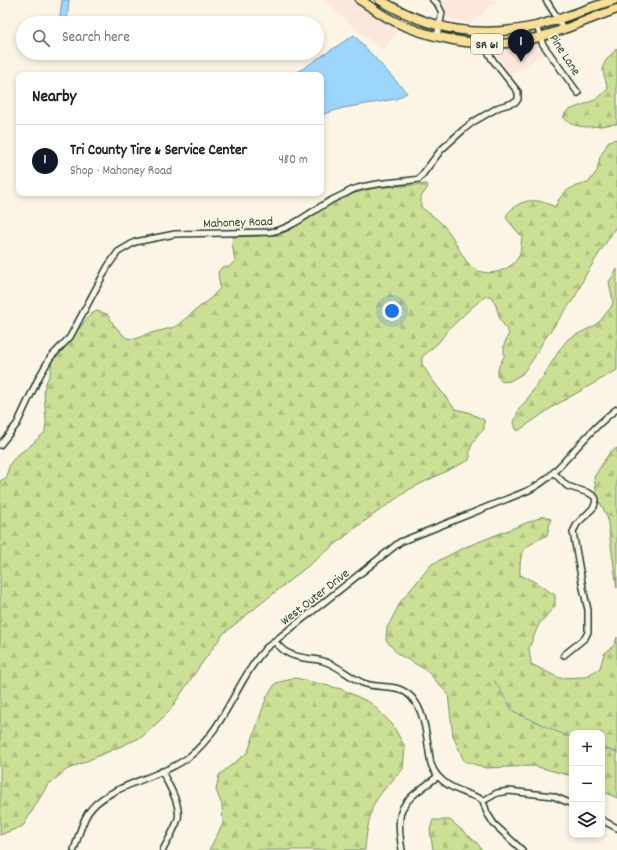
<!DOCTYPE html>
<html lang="en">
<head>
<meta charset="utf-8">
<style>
	:root { --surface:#fff; --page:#f6f6f6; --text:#202124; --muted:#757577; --line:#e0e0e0; --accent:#111827 }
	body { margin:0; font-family:Dekko,sans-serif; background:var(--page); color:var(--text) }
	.controls { position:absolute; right:12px; bottom:12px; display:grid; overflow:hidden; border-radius:8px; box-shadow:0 2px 6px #0003 }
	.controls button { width:36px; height:36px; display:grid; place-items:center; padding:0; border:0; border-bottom:1px solid var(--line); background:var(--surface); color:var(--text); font:20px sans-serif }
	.you { position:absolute; left:392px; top:311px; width:14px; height:14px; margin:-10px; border:3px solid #fff; border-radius:50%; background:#1a73e8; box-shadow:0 0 0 6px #1a73e833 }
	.badge { display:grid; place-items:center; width:26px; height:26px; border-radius:50%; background:var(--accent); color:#fff; font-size:13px; font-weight:700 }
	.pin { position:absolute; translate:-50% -33px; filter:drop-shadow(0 1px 2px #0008) }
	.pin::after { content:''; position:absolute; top:21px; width:14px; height:12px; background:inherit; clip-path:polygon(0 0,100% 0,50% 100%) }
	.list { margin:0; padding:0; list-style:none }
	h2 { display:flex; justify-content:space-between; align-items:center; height:52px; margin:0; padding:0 16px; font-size:17px }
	h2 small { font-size:13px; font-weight:400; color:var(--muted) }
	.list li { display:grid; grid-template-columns:26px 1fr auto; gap:12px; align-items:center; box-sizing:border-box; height:72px; padding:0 16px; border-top:1px solid var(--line) }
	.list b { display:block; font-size:15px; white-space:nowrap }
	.list p { margin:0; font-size:13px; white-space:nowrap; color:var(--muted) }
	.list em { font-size:13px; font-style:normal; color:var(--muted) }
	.icon { flex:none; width:22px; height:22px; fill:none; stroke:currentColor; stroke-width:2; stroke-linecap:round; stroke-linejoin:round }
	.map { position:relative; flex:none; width:617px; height:850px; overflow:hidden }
	.search { position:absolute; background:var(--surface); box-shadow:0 2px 6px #0003; left:16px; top:16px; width:308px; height:44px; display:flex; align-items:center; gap:10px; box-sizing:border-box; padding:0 14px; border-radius:22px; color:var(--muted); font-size:15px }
	.panel { position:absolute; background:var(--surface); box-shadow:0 2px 6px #0003; left:16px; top:72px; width:308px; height:124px; border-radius:8px }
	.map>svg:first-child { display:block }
	.built { fill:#fbe7db }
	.forest { fill:url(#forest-firs); stroke:#758e64 }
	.water { fill:#9dd6fd; stroke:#6b99ad }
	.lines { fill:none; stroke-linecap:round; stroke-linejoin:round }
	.stream { stroke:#6b99ad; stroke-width:1 }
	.minor-casing { stroke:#1f3d34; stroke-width:8 }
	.highway-casing { stroke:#1f3d34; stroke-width:11 }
	.minor { stroke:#fcf5e5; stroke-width:5 }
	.highway { stroke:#fbdf96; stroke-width:8 }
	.labels { text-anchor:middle; stroke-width:3.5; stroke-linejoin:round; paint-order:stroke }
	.shield { fill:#fcf5e5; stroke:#617469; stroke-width:1 }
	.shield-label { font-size:12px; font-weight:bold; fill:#1f3d34 }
	.street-label { font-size:13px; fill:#1f3d34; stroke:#fcf5e5 }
</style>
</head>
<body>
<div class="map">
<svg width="617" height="850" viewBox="0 0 617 850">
	<defs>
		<pattern id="forest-firs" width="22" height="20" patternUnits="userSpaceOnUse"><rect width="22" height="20" fill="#cbe095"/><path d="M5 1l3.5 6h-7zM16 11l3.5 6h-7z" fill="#aec181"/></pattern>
	</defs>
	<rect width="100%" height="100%" fill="#fcf5e5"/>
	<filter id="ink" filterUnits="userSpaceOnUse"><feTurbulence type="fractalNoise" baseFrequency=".025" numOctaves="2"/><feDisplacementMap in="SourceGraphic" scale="8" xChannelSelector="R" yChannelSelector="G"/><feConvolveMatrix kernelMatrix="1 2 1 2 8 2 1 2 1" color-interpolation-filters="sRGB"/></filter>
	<g filter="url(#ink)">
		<path class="built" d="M 324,0 L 354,0 L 369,11 L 400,27 L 384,51 L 358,31 Z
			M 440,0 L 497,0 L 471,24 L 446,18 Z
			M 537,43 L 543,54 L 527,65 L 509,74 L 494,49 Z"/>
		<path class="forest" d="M 617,48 L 617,124 C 600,125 576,133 563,117 L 567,111 L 597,99 L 608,89 C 601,64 599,68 617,48 Z
			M 617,139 L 617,225 L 585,276 L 575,297 L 544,340 L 532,361 L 522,374 L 510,381 L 502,382 L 497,376 L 499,366 L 504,357 L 504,345 L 509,333 L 500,319 L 496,306 L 491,296 L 486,296 L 482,299 L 470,309 L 447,331 L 439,342 L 422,357 L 422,364 L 430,377 L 455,409 L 468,412 L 484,420 L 484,429 C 479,435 472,442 470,450 C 469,454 471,456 469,460 L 410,489 L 362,523 L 274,593 L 223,634 L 197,670 L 168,713 L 142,737 L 66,770 L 47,786 L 23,826 L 0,835 L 0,481 L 7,477 C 8,459 18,455 31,445 C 36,441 40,436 45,432 L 46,421 L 44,391 L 45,385 L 50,374 L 52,361 L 91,314 L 97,311 L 107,314 L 114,325 L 126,338 L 136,339 L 147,334 L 175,327 L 212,297 L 220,288 L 218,272 L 222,267 L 229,267 L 235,261 L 232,243 L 233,237 L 278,235 L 290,230 L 316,212 L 348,195 L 374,188 L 427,184 L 428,187 L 421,197 L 421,207 C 432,215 443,223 451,235 C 457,244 462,258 471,266 C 484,279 511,272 519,256 C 521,251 521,243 522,237 L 506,218 C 507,213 509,212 513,208 C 525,198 541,199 555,207 C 563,190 570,187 588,183 L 597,171 L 600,157 L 609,141 Z
			M 617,269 L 617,370 L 554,406 L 518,431 L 516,429 L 514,423 L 519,409 L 526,401 L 536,386 L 541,380 L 560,349 L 568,339 L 594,326 L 600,321 L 612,306 L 613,301 L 609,282 Z
			M 617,448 L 617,588 L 607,516 L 597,497 L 594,477 L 610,452 Z
			M 544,516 L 551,519 L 547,535 C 525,548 519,547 520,575 L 533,581 L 555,595 L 555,606 L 539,624 L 529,648 L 531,664 L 559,678 L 585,677 L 600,668 L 604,654 L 615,644 L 617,637 L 617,798 L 602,791 L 602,733 L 572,733 L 572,776 L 534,766 L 486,768 L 464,761 L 453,736 L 448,694 L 426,670 L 398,654 L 386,640 L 387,628 L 401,601 L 432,564 L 463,548 Z
			M 296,678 L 341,689 L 371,703 L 392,724 L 405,747 L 403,769 C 394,779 382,790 375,802 C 370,810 365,841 365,850 L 209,850 L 223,824 L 222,805 L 216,790 L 219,775 L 248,752 L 267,696 L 276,683 Z
			M 433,820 L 450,820 L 477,843 L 482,850 L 433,850 L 430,830 Z"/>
		<path class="water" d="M 62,0 L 69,0 L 67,23 L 59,23 Z
			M 354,35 L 407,93 L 396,99 L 343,108 L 321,115 L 321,75 L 293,75 Z"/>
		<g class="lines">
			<path class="stream" d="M 494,680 L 513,711 L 560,733 L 572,738
				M 602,748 L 617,752"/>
			<defs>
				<path id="minor" d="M 433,0 L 437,3 L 442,13 L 437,36
					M 546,0 L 558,19 L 563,29
					M 536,25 L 541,36 L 542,43 L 578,93
					M 0,445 L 17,424 L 39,377 L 50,358 L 70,337 L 108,266 L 118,252 L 135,242 L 175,234 L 270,232 C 292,229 310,212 330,201 C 337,197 345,194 352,190 C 372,182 398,183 419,179 L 441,150 L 463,130 L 473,122 L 499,107 L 516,102 L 518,99 L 518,92 L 492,59 L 486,48 L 483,33
					M 554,473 L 567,486 L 589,493 L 595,497 L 596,500 L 594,507 L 577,524 L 573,532 L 583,588 L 588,610 L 588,632 L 585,638 L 564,655
					M 274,641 C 278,645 282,650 288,653 C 298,659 312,658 323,661 C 338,665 349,677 363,683 C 375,688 388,685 399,689 C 427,699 426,740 431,764 C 438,785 460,791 479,798 L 483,801 L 497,793 L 509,791 L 553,796 L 572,804
					M 162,771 C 168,785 181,803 178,819 C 175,829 168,840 163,850
					M 483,801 L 487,813 L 494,824 L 522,850
					M 602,820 L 617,828
					M 74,850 C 78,838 81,824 88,813 C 105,785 163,778 190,756 C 225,728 236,681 266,648 L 400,542 L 522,493 C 545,484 554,472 570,455 C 584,439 600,421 617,409
					M 402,850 C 394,804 403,803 437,777"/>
				<path id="highway" d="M 360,0 C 370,6 379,13 388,18 C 424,38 482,49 522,41 C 555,35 585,20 617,9
					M 380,0 C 431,30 477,39 536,26 C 563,19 588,8 614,0"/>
			</defs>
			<use href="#minor" class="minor-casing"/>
			<use href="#highway" class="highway-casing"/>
			<use href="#minor" class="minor"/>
			<use href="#highway" class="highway"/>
		</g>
	</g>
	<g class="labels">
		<rect class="shield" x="471" y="34" width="32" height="20" rx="3"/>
		<g class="shield-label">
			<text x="487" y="48">SR 61</text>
		</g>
		<g class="street-label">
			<text transform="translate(566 54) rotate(57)" y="5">Pine Lane</text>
			<text transform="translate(238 221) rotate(-2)" y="5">Mahoney Road</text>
			<text transform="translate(314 596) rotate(-38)" y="5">West Outer Drive</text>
		</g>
	</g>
</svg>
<div class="controls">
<button>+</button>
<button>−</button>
<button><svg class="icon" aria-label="layers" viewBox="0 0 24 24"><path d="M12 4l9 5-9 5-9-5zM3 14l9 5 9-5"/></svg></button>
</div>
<div class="you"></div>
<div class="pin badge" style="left:521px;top:62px">1</div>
<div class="search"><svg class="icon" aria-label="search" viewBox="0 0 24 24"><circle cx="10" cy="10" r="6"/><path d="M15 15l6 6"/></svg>Search here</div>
<section class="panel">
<h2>Nearby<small></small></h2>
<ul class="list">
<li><span class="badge">1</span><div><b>Tri County Tire &amp; Service Center</b><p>Shop · Mahoney Road</p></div><em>480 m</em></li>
</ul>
</section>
</div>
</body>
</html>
